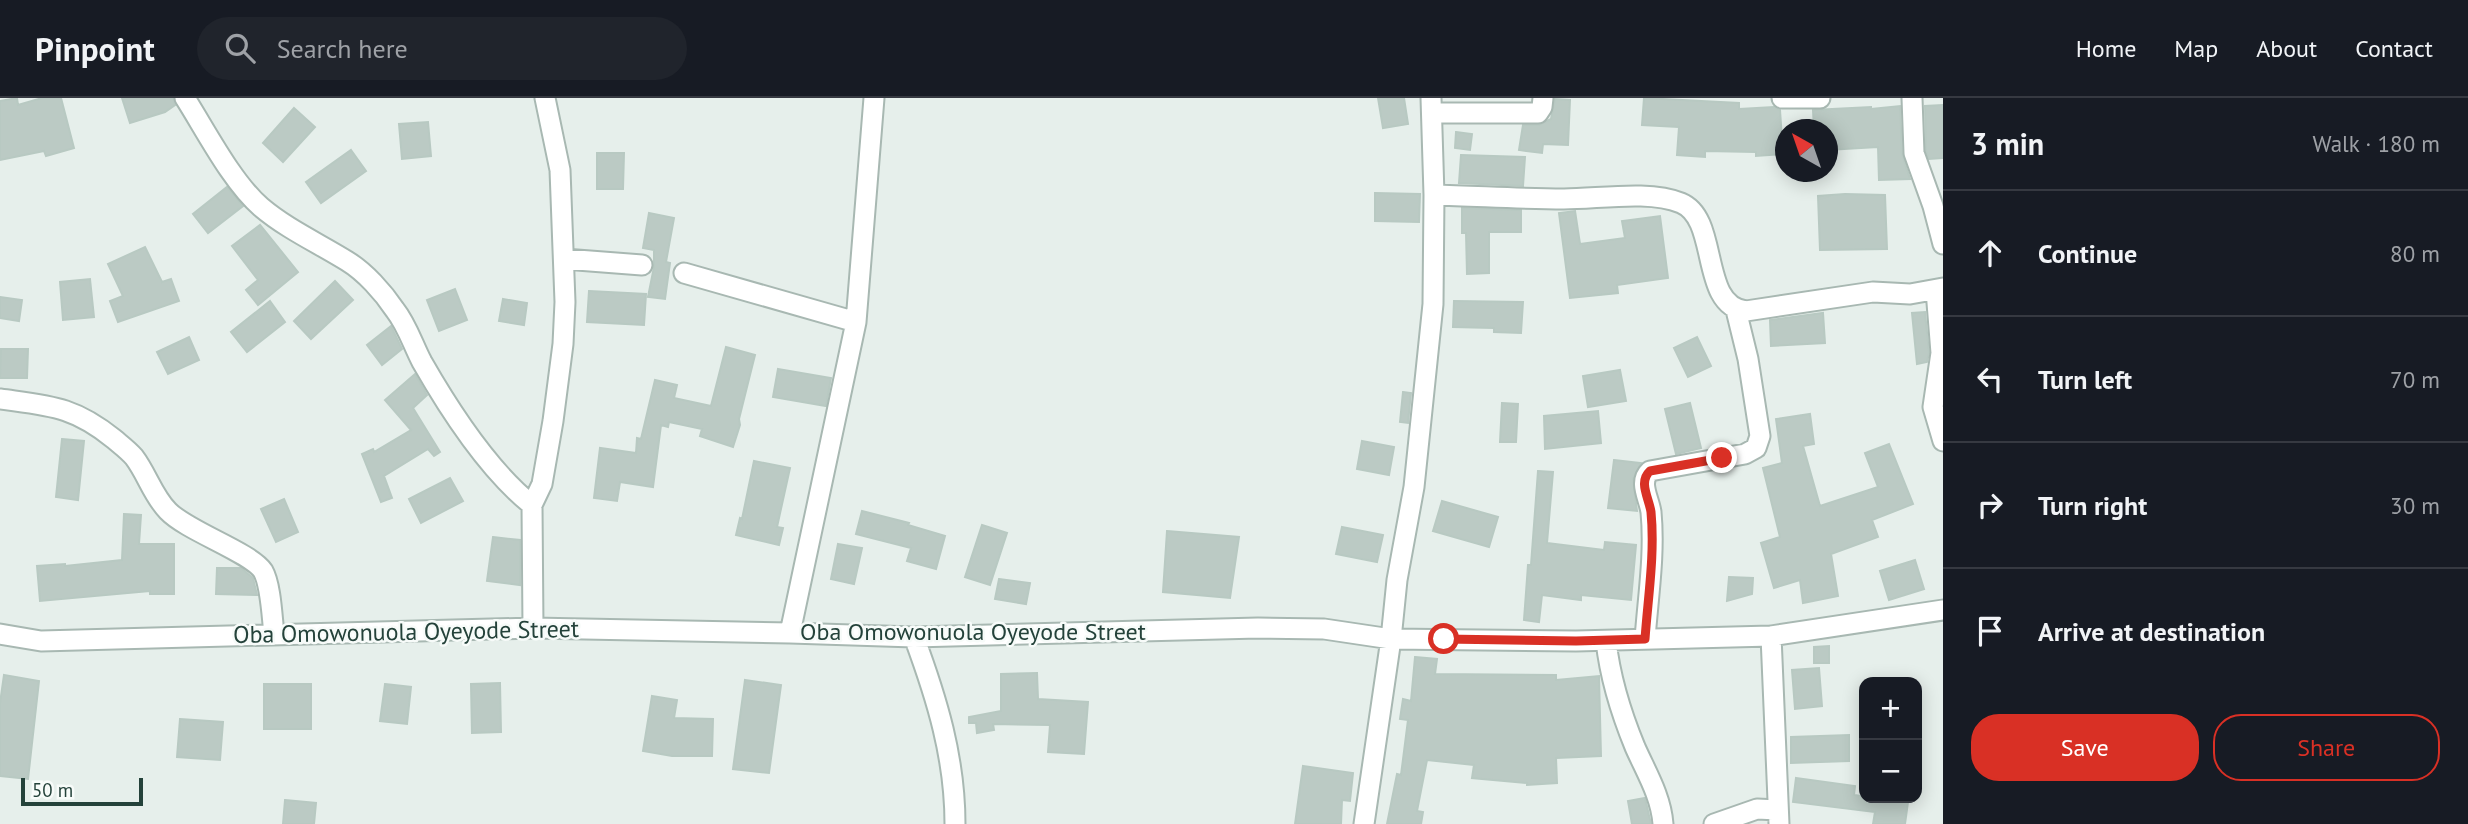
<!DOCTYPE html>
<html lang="en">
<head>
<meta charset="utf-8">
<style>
	:root { --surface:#171b24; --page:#20242c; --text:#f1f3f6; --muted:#9ea1a6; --line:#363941; --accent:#d93025 }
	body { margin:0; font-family:"PT Sans",sans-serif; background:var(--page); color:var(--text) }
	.controls { position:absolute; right:21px; bottom:21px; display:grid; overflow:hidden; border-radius:14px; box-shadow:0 4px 18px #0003 }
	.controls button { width:63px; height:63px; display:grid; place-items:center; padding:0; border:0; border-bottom:2px solid var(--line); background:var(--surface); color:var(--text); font:35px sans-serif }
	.compass { position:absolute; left:1775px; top:21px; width:63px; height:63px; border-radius:50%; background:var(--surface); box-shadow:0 4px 18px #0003; rotate:320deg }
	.scale { position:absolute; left:21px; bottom:18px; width:122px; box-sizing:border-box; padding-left:7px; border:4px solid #24423a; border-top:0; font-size:19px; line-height:24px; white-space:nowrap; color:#24423a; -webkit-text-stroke:5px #f7fbf9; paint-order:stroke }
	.stop { position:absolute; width:21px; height:21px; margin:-16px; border:5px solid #d93025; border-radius:50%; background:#fff }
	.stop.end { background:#d93025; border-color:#fff; box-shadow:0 2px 7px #0008 }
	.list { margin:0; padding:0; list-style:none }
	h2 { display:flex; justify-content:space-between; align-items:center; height:91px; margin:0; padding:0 28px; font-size:30px }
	h2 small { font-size:23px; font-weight:400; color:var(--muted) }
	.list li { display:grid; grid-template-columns:46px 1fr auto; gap:21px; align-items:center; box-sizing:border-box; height:126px; padding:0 28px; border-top:2px solid var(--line) }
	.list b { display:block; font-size:26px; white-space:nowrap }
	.list em { font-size:23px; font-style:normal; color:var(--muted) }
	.actions { display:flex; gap:14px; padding:21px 28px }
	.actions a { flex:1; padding:16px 0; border:2px solid var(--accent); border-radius:28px; text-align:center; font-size:24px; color:var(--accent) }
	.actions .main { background:var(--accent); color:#fff }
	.icon { flex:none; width:38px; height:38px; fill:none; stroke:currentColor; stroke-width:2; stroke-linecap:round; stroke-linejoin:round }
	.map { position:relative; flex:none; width:1943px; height:726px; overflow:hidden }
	header { display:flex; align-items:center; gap:42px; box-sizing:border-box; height:98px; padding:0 35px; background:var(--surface); border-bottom:2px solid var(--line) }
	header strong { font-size:33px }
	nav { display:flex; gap:38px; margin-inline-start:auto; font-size:24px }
	.search { width:490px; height:63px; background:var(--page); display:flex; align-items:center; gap:18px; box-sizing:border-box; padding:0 24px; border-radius:38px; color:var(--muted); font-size:26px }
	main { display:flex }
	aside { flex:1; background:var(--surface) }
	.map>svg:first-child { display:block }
	.building { fill:#bbcac4; stroke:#b8c9c2; stroke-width:2 }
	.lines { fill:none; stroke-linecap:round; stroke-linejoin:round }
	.minor-casing { stroke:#a8b8b2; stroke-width:23 }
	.minor { stroke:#fff; stroke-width:19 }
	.route { stroke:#d93025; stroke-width:9 }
	.labels { text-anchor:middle; stroke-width:5; stroke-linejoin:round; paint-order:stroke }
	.street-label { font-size:24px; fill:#24423a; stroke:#f7fbf9 }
</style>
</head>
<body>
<header>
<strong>Pinpoint</strong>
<div class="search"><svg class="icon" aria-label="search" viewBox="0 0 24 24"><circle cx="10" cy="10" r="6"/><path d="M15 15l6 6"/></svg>Search here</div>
<nav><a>Home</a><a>Map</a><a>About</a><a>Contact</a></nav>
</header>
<main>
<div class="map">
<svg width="1943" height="726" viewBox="0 0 1943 726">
	<rect width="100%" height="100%" fill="#e6efeb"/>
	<path class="building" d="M 17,0 L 18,7 L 42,0 L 61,0 L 74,50 L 46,58 L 44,53 L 0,62 L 0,3 Z
		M 122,0 L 173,0 L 175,7 L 165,14 L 130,25 Z
		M 1378,0 L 1404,0 L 1408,26 L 1383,30 Z
		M 1644,0 L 1739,5 L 1739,11 L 1774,9 L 1780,12 L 1783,56 L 1756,58 L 1756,54 L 1705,53 L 1705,59 L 1677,57 L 1679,29 L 1642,27 Z
		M 1555,1 L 1570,2 L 1568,47 L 1543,46 L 1542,55 L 1519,52 L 1523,27 L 1539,27 L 1551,21 Z
		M 1943,7 L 1943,60 L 1929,61 L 1926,53 L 1925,8 Z
		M 1900,8 L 1902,56 L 1910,81 L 1879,82 L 1878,49 L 1828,52 L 1828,32 L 1814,32 L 1813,12 L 1871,9 L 1871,11 Z
		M 294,10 L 315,29 L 283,64 L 263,45 Z
		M 428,24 L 431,58 L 402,61 L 399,26 Z
		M 1456,34 L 1472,36 L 1470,52 L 1455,50 Z
		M 351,52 L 366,73 L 321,105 L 306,84 Z
		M 597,55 L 624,55 L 623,91 L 597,91 Z
		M 1461,57 L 1525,59 L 1523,88 L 1459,85 Z
		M 227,89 L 243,108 L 208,135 L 193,116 Z
		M 1375,95 L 1420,96 L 1419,124 L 1375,123 Z
		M 1845,96 L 1885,97 L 1887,151 L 1820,152 L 1818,98 Z
		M 1462,110 L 1521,112 L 1521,134 L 1489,134 L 1489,175 L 1467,176 L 1466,135 L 1462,135 Z
		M 1575,113 L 1580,146 L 1625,140 L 1622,123 L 1660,118 L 1668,180 L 1617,187 L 1618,195 L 1570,200 L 1559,115 Z
		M 649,115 L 674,120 L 666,164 L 670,165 L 665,201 L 648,199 L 654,169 L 654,152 L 643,150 Z
		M 260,127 L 298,174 L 258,207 L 246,192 L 258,182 L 232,148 Z
		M 145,149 L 162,184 L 171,181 L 179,203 L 118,224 L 110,203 L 123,198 L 108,166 Z
		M 90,181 L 94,219 L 63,222 L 60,184 Z
		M 335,183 L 353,202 L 311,241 L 294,223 Z
		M 455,191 L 467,222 L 439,233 L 427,202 Z
		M 589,193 L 646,196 L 644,227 L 587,224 Z
		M 0,199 L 22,202 L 19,223 L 0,220 Z
		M 503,201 L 527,205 L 524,227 L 499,223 Z
		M 270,203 L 285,224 L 247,254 L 231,234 Z
		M 1454,203 L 1523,204 L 1521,235 L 1494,234 L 1494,230 L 1453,229 Z
		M 1925,214 L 1929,255 L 1927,264 L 1917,266 L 1912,215 Z
		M 1823,215 L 1825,245 L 1771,248 L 1770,222 Z
		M 391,228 L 402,251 L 382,267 L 367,247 Z
		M 189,239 L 199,262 L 168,276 L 157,254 Z
		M 1697,239 L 1711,268 L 1688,279 L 1674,250 Z
		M 726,249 L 755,257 L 739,321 L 740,327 L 733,349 L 700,338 L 702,331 L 669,324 L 668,329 L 661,327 L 653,389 L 620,384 L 617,403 L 594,400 L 600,350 L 636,355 L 637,340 L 641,341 L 655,282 L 677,287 L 674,300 L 711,308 Z
		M 1,251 L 28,251 L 27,280 L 0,280 Z
		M 778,271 L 831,280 L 826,308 L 773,299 Z
		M 1620,272 L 1626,303 L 1588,309 L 1583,278 Z
		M 415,276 L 427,297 L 413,310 L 440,354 L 434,358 L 428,351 L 384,378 L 392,400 L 381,404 L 362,356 L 373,351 L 374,354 L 411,332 L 385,302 Z
		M 1403,294 L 1411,295 L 1408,325 L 1400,324 Z
		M 1502,305 L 1518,306 L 1516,344 L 1500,344 Z
		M 1690,305 L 1701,350 L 1676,356 L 1665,311 Z
		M 1598,313 L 1601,345 L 1545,351 L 1544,318 Z
		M 1810,316 L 1814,346 L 1803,348 L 1820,408 L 1878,389 L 1865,355 L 1889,346 L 1913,406 L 1872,422 L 1878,439 L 1831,456 L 1838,498 L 1803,505 L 1800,482 L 1774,490 L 1761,445 L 1780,439 L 1763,370 L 1782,365 L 1776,321 Z
		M 62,341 L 84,343 L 78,402 L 56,399 Z
		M 1362,343 L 1394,349 L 1389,377 L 1357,371 Z
		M 1614,362 L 1641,365 L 1633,381 L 1637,413 L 1608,410 Z
		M 754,363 L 790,370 L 777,429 L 783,430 L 779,447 L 736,437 L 740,420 L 742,421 Z
		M 1538,373 L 1553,374 L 1547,445 L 1604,452 L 1605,444 L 1636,447 L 1631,502 L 1581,497 L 1581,502 L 1542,497 L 1539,524 L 1524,522 L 1528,467 L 1531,467 Z
		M 450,380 L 463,403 L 421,425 L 409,401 Z
		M 284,401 L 298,434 L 276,444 L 261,411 Z
		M 1442,403 L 1498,419 L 1489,449 L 1433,433 Z
		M 862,413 L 909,425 L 908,427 L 945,438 L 936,471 L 907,463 L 911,450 L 856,436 Z
		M 124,416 L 141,417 L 139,446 L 174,446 L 174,496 L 150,496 L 150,493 L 40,503 L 37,468 L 65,466 L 65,468 L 122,462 Z
		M 982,427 L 1007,435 L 990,487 L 965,479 Z
		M 1342,429 L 1383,437 L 1377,464 L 1336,456 Z
		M 1167,433 L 1239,439 L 1230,500 L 1163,494 Z
		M 493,439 L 520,442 L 520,487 L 487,483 Z
		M 838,446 L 862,450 L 854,486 L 831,481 Z
		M 1915,462 L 1924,491 L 1889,502 L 1880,473 Z
		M 217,470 L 241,470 L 253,480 L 257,497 L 216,496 Z
		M 1729,479 L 1753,480 L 1752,496 L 1727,503 Z
		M 999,481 L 1030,485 L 1026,506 L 995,501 Z
		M 1829,548 L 1829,565 L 1814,565 L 1814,549 Z
		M 1415,559 L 1437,561 L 1435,576 L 1556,577 L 1556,582 L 1599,578 L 1601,658 L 1556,660 L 1557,685 L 1527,687 L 1527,685 L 1472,680 L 1474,667 L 1427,662 L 1417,713 L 1423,714 L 1421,726 L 1387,726 L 1397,676 L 1401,677 L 1408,622 L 1400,621 L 1403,601 L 1411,603 Z
		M 1819,570 L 1822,608 L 1795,611 L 1792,572 Z
		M 1037,575 L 1038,601 L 1088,604 L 1084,656 L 1048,654 L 1050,627 L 993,626 L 994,632 L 977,635 L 976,625 L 969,625 L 969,619 L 1001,613 L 1001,576 Z
		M 4,577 L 39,583 L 28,681 L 0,678 L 0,605 Z
		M 745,582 L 781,587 L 769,675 L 733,671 Z
		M 500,585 L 501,634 L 472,635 L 471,586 Z
		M 264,586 L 311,586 L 311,631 L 264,631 Z
		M 385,586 L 411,589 L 407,626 L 380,623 Z
		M 652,598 L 677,602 L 674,620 L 713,621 L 712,658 L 672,658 L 643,653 Z
		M 180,621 L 223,624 L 220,662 L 177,659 Z
		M 1849,637 L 1849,663 L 1791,665 L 1791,639 Z
		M 1303,668 L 1353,675 L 1350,703 L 1342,702 L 1341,726 L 1295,726 Z
		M 1796,680 L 1855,688 L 1854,697 L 1908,704 L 1905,726 L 1873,726 L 1875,714 L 1793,704 Z
		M 1645,700 L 1651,726 L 1632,726 L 1628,703 Z
		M 285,702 L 316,705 L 314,726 L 283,726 Z"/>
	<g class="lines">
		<defs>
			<path id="minor" d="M 185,0 C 206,33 232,84 261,109 C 287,131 318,145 347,163 C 365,174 383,194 395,212 C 407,227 413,247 422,264 C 450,313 488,372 532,407
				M 1782,0 L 1820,0
				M 1912,0 L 1914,55 L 1933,108 L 1943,146
				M 1432,15 L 1538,15 L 1542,9 L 1543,0
				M 1434,97 C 1477,98 1521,101 1564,101 C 1599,101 1649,92 1681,105 C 1720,121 1699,208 1746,213 L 1873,194 L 1910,196 L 1943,190
				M 564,161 L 642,167
				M 684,175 L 856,224
				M 1936,192 L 1941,255 L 1933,309 L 1943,343
				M 0,301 C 50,308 73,308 114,341 C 121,347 128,352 134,359 C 147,376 153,398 168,413 C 187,433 250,454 263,473 C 271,487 272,520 274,536
				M 533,530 L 532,407 L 542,386 L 553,323 L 563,246 L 565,204 L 560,72 L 545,0
				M 790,535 L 856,224 L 874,0
				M 0,536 L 41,543 L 533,530 L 790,535 L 914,539 L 1258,530 L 1324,531 L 1391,541 L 1576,543 L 1771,538 L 1943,512
				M 1771,538 L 1779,726
				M 914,539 C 937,601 955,660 955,726
				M 1645,541 C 1648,499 1655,456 1651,414 C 1649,400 1638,384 1650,373 L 1745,356 L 1756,350 L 1760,338 L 1748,261 L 1736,212
				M 1606,543 C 1610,579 1621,615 1635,649 C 1646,674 1661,698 1663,726
				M 1364,726 L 1391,541 L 1397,482 L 1414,389 L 1433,206 L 1434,97 L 1431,0
				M 1714,726 L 1757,711 L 1778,712"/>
		</defs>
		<use href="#minor" class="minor-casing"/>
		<use href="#minor" class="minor"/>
	</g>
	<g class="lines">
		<path class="route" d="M 1444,541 L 1576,543 L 1645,541 C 1648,499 1655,456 1651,414 C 1649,400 1638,384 1650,373 L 1722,360"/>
	</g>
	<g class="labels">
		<g class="street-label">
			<text transform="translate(406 534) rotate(-1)" y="8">Oba Omowonuola Oyeyode Street</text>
			<text x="973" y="542">Oba Omowonuola Oyeyode Street</text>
		</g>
	</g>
</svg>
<div class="controls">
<button>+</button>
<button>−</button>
</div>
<svg class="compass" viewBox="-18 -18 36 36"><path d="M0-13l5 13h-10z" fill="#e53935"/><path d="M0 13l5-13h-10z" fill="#9ea1a6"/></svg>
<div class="scale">50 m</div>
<div class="stop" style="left:1444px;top:541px"></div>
<div class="stop end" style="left:1722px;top:360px"></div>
</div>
<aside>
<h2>3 min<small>Walk · 180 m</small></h2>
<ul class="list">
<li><svg class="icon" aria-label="ahead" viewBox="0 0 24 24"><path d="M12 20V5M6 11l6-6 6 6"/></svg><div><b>Continue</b></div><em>80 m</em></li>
<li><svg class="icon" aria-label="left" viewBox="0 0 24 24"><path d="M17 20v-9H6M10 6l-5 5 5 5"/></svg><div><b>Turn left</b></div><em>70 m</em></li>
<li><svg class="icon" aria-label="right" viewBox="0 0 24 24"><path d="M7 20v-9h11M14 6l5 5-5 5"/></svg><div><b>Turn right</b></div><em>30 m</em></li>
<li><svg class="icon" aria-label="arrive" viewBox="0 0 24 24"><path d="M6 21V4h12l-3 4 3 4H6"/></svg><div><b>Arrive at destination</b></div></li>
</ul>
<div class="actions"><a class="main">Save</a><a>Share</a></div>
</aside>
</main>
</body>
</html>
